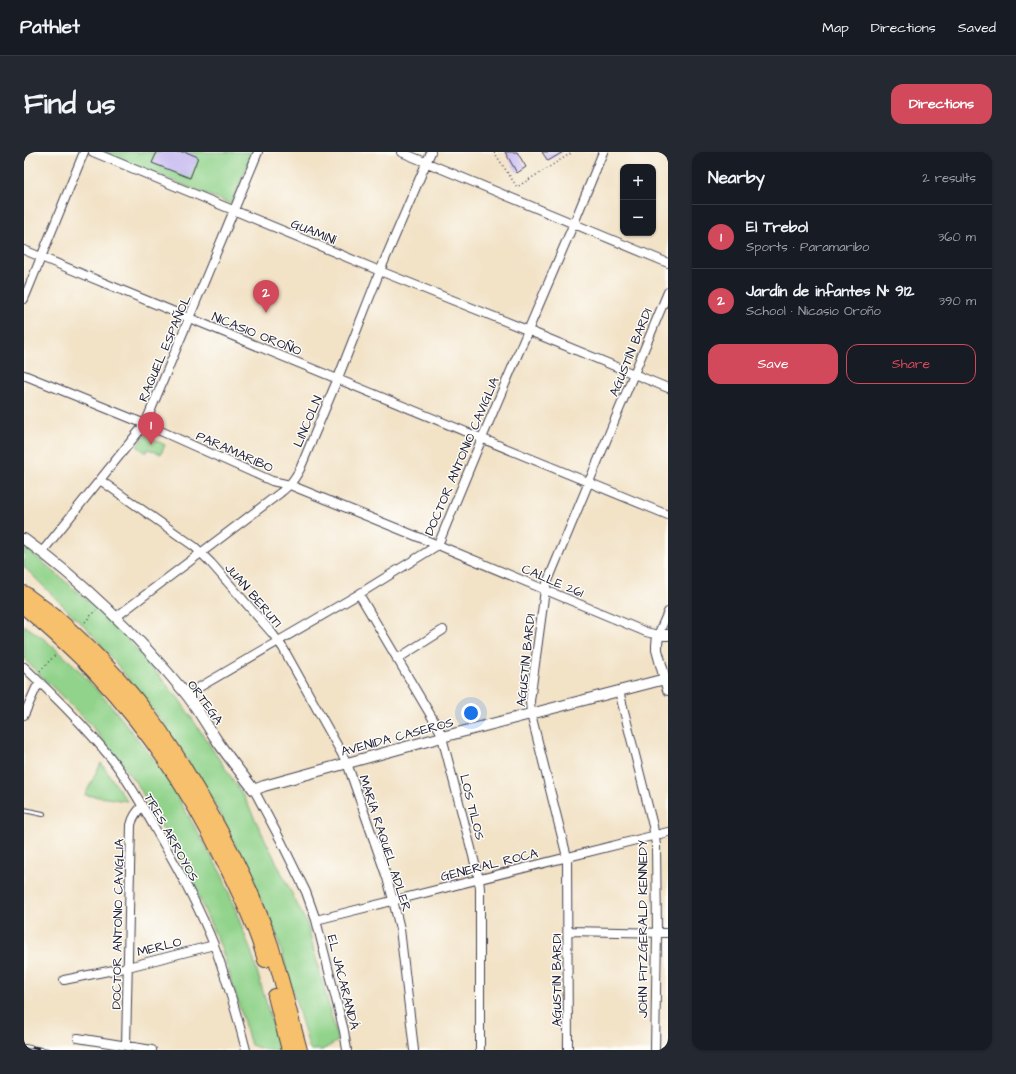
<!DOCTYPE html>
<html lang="en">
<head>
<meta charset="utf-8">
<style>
	:root { --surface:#171b24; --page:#242831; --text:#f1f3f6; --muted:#9ea1a6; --line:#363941; --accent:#d1495b }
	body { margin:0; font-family:"Architects Daughter",sans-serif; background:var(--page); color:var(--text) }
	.controls { position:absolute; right:12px; top:12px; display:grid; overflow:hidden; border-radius:8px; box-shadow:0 1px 3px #0004 }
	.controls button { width:36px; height:36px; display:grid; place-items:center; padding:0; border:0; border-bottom:1px solid var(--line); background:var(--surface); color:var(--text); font:20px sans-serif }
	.you { position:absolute; left:447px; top:561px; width:14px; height:14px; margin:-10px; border:3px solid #fff; border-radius:50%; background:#1a73e8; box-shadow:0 0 0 6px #1a73e833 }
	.badge { display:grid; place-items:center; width:26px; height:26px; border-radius:50%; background:var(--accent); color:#fff; font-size:13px; font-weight:700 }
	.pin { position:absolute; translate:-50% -33px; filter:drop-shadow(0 1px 2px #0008) }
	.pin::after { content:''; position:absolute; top:21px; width:14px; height:12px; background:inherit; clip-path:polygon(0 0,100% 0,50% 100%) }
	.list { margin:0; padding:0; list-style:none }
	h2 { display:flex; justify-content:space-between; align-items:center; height:52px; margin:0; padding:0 16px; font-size:17px }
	h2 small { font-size:13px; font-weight:400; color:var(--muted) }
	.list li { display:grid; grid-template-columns:26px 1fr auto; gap:12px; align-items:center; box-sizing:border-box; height:64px; padding:0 16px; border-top:1px solid var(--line) }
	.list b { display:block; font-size:15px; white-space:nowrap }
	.list p { margin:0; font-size:13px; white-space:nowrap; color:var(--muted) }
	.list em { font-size:13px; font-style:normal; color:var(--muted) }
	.actions { display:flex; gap:8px; padding:12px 16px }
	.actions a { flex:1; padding:9px 0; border:1px solid var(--accent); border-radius:12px; text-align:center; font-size:14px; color:var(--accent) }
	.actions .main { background:var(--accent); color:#fff }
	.map { position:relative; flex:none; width:644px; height:898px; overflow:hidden; border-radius:12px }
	header { display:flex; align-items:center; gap:24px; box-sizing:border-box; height:56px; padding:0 20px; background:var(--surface); border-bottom:1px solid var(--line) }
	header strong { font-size:19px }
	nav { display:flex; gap:22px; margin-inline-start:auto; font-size:14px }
	.intro { display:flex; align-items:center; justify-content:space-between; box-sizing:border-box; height:96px; padding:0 24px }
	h1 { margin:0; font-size:28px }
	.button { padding:10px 18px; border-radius:12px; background:var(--accent); color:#fff; font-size:14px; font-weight:700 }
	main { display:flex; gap:24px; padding:0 24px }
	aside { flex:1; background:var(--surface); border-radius:12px; box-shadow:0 1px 3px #0004 }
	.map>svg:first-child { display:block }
	.green { fill:#91d38b; stroke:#5a7a63 }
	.building { fill:#c6b8f1 }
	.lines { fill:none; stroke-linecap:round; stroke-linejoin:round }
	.service-casing { stroke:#413f50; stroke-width:6 }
	.minor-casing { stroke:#413f50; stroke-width:10 }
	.tertiary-casing { stroke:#413f50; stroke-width:12 }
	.motorway-casing { stroke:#413f50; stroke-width:16 }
	.path { stroke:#413f50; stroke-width:1.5; stroke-dasharray:1 3; stroke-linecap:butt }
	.service { stroke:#fff; stroke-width:4 }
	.minor { stroke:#fff; stroke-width:8 }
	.tertiary { stroke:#fff; stroke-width:10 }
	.motorway { stroke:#f7c06c; stroke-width:14 }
	.rail-casing { stroke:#22223b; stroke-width:4 }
	.rail { stroke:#fdfcf7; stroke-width:2.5; stroke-dasharray:8; stroke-linecap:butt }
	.labels { text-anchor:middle; stroke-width:3; stroke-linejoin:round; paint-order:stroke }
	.street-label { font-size:13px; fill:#22223b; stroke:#fdfcf7 }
</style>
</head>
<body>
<header>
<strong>Pathlet</strong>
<nav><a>Map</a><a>Directions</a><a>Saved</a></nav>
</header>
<div class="intro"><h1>Find us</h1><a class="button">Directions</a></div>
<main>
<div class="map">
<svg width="644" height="898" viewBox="0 0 644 898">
	<rect width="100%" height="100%" fill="#fdfcf7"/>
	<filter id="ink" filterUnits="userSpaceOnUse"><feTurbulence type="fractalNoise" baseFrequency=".025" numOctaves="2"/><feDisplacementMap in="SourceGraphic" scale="8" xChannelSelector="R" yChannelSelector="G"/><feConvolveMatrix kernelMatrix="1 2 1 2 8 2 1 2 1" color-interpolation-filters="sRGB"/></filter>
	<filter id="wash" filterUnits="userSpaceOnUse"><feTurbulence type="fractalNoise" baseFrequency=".012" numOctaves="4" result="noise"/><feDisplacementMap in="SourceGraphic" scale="16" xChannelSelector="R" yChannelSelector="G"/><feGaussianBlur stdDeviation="0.9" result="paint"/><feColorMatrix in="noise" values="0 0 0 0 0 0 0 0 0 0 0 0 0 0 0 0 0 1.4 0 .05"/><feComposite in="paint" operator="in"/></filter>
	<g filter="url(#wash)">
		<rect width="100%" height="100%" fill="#f2e2c6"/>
		<path class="green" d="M 77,0 L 229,0 L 207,52 Z
			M 122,283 L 141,293 L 137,302 L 124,297 L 122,301 L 113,294 Z
			M 0,395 L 14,406 L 89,470 L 155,547 L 219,643 L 283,772 L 314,889 L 298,898 L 286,898 L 252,781 L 195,659 L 141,573 L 70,484 L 0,415 Z
			M 0,473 L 20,487 L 51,514 L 89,556 L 139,619 L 199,725 L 228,802 L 256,898 L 242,898 L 227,893 L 197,795 L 164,722 L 115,635 L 66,572 L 0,507 Z
			M 77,611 L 103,649 L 61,643 Z"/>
		<g id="blocks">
			<path class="building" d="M 133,0 L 162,0 L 174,5 L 166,26 L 128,11 Z
				M 481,0 L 493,0 L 502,15 L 493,21 Z
				M 518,0 L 539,0 L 524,9 Z"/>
		</g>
	</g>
	<g filter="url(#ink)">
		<use href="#blocks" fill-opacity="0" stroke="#413f50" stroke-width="1"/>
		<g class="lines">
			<defs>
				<path id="service" d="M 0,658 L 19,662"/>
				<path id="minor" d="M 69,0 L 356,119 L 503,178 L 644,236
					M 377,0 L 644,111
					M 0,98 L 644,363
					M 0,147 L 60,0
					M 0,223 L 121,272 L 248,329 L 266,333 L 414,393 L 622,480 L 634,483 L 644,460
					M 76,328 L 171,395 L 187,411 L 248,481 L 259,496 L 323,611 L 363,726 L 369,748 L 376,777 L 390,898
					M 18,400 L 116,278 L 121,272 L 203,75 L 234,0
					M 335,442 L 416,579 L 418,585 L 455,727 L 456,737 L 456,898
					M 92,465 L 256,341 C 266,333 270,328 276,317 L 314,226 L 356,119 L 407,0
					M 373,507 L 419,478
					M 0,515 C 30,544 59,572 86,605 C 105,629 120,656 134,682 C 155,718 175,755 190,793 C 203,828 213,863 222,898
					M 595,539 L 629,674 L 632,693 L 633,781 L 631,898
					M 162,543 L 335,442 L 414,393 L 458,286 L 550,71 L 579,0
					M 0,563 L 12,536 L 17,531
					M 230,638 L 257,689 L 282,740 L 292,768 L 320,879 L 323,898
					M 292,768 L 644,680
					M 544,779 L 644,781
					M 40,828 L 104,815 L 190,793
					M 54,886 L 128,898
					M 102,894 L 107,673 C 109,664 113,660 118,654
					M 544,898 L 543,705 L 507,562 L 506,549 L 521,438 L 523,431 L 644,140"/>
				<path id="tertiary" d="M 0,387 C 61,431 114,484 162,542 C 174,557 183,574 194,590 C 205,606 218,622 230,638 L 240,634 L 418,585 L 641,527
					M 644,483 L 634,483 L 633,493 L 633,498 L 644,538"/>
				<path id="motorway" d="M 0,441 C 11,450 23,457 34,467 C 66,495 97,527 123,561 C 146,590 164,622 182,653 C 208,698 231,744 247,793 C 258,827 266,863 276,898
					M 0,455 C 26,477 52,500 75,525 C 128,582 170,647 203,716 C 218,746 232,776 241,808
					M 251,844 L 265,898"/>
			</defs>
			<use href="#service" class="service-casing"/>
			<use href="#minor" class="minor-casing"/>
			<use href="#tertiary" class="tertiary-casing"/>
			<use href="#motorway" class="motorway-casing"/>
			<path class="path" d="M 470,0 L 493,35 L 549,0
				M 61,470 L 72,458
				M 16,519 L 32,502"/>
			<use href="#service" class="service"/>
			<use href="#minor" class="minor"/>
			<use href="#tertiary" class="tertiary"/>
			<use href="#motorway" class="motorway"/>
			<defs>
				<path id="rail" d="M 0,894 L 24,898"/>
			</defs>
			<use href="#rail" class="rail-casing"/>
			<use href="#rail" class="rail"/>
		</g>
	</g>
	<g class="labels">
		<g class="street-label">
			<text transform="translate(290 79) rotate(22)" y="5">GUAMINÍ</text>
			<text transform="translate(233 181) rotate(22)" y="5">NICASIO OROÑO</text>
			<text transform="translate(140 196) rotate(-67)" y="5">RAQUEL ESPAÑOL</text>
			<text transform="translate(606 200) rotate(-68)" y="5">AGUSTÍN BARDI</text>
			<text transform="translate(283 269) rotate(-67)" y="5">LINCOLN</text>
			<text transform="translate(211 299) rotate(24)" y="5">PARAMARIBO</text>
			<text transform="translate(437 304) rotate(-67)" y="5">DOCTOR ANTONIO CAVIGLIA</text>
			<text transform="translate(529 428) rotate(23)" y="5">CALLE 261</text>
			<text transform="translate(230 443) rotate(49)" y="5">JUAN BERUTI</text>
			<text transform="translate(501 508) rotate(-84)" y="5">AGUSTÍN BARDI</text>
			<text transform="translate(182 550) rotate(54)" y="5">ORTEGA</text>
			<text transform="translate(373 584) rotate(-15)" y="5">AVENIDA CASEROS</text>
			<text transform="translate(449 655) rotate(76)" y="5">LOS TILOS</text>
			<text transform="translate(148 685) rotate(61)" y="5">TRES ARROYOS</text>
			<text transform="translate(362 691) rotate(72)" y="5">MARÍA RAQUEL ADLER</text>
			<text transform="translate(465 712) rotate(-14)" y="5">GENERAL ROCA</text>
			<text transform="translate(93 772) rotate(-89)" y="5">DOCTOR ANTONIO CAVIGLIA</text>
			<text transform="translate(618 777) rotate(-90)" y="5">JOHN FITZGERALD KENNEDY</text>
			<text transform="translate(135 794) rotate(-14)" y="5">MERLO</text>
			<text transform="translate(532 828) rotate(-90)" y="5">AGUSTÍN BARDI</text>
			<text transform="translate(320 830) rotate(76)" y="5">EL JACARANDÁ</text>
		</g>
	</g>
</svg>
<div class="controls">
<button>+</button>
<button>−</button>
</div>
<div class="you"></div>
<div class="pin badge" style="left:127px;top:293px">1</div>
<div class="pin badge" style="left:242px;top:161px">2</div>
</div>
<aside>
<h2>Nearby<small>2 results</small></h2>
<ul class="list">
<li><span class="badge">1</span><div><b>El Trebol</b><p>Sports · Paramaribo</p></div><em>360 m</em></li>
<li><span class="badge">2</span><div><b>Jardín de infantes N° 912</b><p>School · Nicasio Oroño</p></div><em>390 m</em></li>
</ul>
<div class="actions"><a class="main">Save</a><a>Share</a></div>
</aside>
</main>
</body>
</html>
